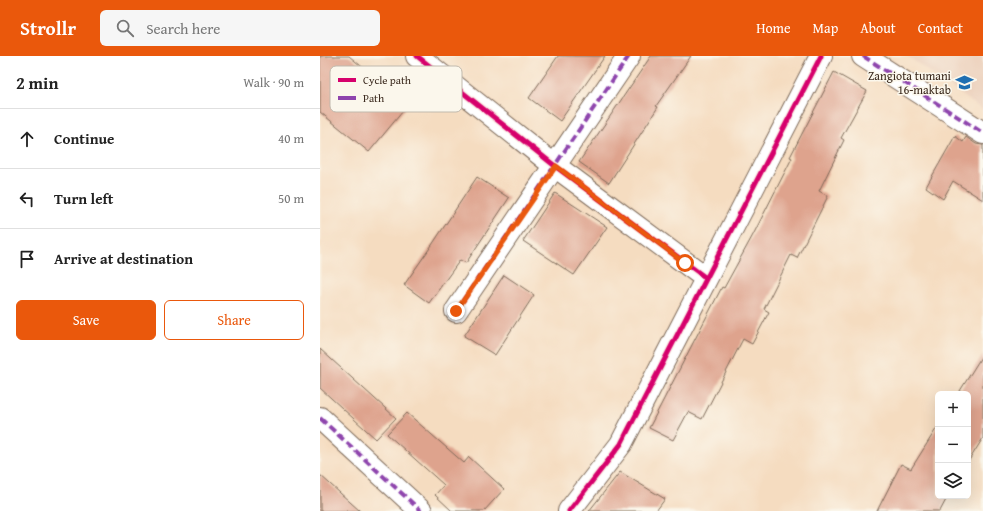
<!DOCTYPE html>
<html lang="en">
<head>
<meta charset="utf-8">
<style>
	:root { --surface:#fff; --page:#f6f6f6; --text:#222; --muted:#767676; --line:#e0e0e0; --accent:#ea580c }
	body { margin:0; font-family:"Gentium Book Plus",serif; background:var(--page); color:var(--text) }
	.controls { position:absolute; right:12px; bottom:12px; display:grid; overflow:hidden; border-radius:6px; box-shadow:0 4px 16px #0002 }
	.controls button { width:36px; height:36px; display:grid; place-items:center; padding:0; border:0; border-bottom:1px solid var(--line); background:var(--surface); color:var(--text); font:20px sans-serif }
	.stop { position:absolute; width:12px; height:12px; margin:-9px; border:3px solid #ea580c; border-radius:50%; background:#fff }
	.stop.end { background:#ea580c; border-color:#fff; box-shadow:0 1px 4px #0008 }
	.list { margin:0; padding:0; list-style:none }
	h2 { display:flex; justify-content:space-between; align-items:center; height:52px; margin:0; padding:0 16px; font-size:17px }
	h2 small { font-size:13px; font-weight:400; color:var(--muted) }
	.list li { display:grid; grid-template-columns:26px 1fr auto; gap:12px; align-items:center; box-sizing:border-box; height:60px; padding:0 16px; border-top:1px solid var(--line) }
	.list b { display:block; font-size:15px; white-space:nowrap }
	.list em { font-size:13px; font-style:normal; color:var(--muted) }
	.actions { display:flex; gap:8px; padding:12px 16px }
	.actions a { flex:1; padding:9px 0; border:1px solid var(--accent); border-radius:6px; text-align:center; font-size:14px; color:var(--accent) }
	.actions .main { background:var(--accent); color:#fff }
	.icon { flex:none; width:22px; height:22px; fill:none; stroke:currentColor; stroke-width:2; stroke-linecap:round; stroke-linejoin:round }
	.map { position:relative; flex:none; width:663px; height:455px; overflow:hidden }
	header { display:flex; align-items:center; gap:24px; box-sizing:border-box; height:56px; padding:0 20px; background:var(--accent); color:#fff }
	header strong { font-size:19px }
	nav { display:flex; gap:22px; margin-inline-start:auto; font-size:14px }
	.search { width:280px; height:36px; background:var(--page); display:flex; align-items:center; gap:10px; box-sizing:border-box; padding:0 14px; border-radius:6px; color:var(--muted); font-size:15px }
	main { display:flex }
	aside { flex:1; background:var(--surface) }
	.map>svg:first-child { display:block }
	.built { fill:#ebcdb8 }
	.building { fill:#dea38d }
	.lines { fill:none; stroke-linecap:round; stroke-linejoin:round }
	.minor-casing { stroke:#7c6857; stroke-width:24 }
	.minor { stroke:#fff; stroke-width:22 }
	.quiet { stroke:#8e44ad; stroke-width:4; stroke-dasharray:8 4; stroke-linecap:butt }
	.cycleway-casing { stroke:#fbf7ec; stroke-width:8 }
	.cycleway { stroke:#d6006c; stroke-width:5 }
	.route { stroke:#ea580c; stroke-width:5 }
	.labels { text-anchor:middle; stroke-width:3; stroke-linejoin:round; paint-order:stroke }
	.poi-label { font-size:12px; fill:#3b2a1e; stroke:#fbf7ec; text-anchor:end }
	.key { fill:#fbf7ec; stroke:#c1baae; stroke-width:1 }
	.key-label { font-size:11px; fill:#3b2a1e }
</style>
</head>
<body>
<header>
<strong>Strollr</strong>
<div class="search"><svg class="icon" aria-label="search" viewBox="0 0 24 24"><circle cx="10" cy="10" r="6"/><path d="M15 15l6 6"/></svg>Search here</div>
<nav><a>Home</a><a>Map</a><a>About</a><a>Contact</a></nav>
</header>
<main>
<aside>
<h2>2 min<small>Walk · 90 m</small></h2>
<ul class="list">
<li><svg class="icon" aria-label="ahead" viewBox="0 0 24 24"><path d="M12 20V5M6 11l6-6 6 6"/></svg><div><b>Continue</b></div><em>40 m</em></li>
<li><svg class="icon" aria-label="left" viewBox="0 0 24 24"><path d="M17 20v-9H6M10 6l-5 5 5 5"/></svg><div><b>Turn left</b></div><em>50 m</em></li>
<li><svg class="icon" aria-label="arrive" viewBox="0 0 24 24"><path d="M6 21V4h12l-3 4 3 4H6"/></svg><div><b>Arrive at destination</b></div></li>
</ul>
<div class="actions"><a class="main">Save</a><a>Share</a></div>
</aside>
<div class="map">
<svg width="663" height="455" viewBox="0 0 663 455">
	<rect width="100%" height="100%" fill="#fbf7ec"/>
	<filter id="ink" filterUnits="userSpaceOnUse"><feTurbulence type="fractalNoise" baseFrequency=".025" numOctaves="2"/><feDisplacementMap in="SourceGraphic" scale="8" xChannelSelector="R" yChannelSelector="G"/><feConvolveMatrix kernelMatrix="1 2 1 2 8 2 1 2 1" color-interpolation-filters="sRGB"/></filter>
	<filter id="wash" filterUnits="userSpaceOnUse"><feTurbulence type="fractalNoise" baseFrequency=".012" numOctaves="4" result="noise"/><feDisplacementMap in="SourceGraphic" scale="16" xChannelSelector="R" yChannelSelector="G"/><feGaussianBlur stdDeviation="0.9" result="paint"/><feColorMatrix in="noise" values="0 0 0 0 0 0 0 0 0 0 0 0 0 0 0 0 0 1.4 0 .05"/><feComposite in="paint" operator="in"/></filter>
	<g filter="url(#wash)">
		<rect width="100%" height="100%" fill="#f5dcc0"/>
		<path class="built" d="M 587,0 L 663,0 L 663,54 Z"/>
		<g id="blocks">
			<path class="building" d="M 0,0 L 29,0 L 88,49 L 49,96 L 0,56 Z
				M 238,0 L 285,0 L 240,65 L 209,42 Z
				M 331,0 L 371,0 L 336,50 L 338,51 L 289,127 L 259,106 Z
				M 514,16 L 547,35 L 521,82 L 524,84 L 499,135 L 508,140 L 477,202 L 471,199 L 444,253 L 449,256 L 432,288 L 423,283 L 382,363 L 368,356 L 353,384 L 329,372 L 402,231 L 404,232 L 433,179 L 472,102 L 470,101 Z
				M 635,80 L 643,86 L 646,81 L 656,88 L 663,89 L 663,144 L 633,125 L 623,143 L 606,131 Z
				M 157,121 L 189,142 L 146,207 L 140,204 L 109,247 L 84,229 L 112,189 Z
				M 235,137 L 287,171 L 254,219 L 203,185 Z
				M 184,219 L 214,239 L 175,299 L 144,280 Z
				M 0,293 L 76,362 L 56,383 L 0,332 Z
				M 663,298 L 663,382 L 648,406 L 648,338 L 638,338 Z
				M 87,357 L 144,407 L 149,401 L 184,433 L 164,455 L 132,455 L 115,439 L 124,429 L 67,378 Z
				M 618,370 L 618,440 L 628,440 L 620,455 L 557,455 L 581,408 L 591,413 Z
				M 300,416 L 345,443 L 336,455 L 269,455 Z
				M 0,419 L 40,455 L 0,455 Z"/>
		</g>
	</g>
	<g filter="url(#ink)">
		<use href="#blocks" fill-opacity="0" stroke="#7c6857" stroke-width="1"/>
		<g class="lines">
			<defs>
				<path id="minor" d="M 97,0 L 235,110 L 386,222
					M 543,0 L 663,77
					M 136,255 L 309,0
					M 0,362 L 101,455
					M 249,455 L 301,388 L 501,0"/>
			</defs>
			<use href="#minor" class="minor-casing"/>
			<use href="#minor" class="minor"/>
			<path class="quiet" d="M 543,0 L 663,77
				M 136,255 L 309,0
				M 0,362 L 101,455"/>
			<defs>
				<path id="cycleway" d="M 97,0 L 235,110 L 386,222
					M 249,455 L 301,388 L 501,0"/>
			</defs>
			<use href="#cycleway" class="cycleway-casing"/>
			<use href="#cycleway" class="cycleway"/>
		</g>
	</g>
	<g class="lines" filter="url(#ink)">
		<path class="route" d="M 136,255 L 236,110 L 365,207"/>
	</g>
	<defs>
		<symbol id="school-bare" viewBox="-9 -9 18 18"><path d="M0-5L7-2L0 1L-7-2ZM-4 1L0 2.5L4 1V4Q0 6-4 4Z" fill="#1f6fb2" stroke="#fbf7ec" stroke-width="2.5" paint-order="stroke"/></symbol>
	</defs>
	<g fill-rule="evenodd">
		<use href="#school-bare" x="632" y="14" width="25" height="25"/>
	</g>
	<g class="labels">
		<g class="poi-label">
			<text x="631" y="24">Zangiota tumani<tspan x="631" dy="14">16-maktab</tspan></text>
		</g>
	</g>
	<rect x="10" y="10" width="132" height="46" rx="6" class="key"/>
	<rect x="18" y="22" width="18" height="4" fill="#d6006c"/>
	<rect x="18" y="40" width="18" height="4" fill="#8e44ad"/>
	<g class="key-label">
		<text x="43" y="28">Cycle path</text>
		<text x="43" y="46">Path</text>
	</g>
</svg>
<div class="controls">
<button>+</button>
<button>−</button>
<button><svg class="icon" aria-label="layers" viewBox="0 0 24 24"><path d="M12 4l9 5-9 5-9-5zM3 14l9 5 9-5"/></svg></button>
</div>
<div class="stop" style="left:365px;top:207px"></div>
<div class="stop end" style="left:136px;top:255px"></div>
</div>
</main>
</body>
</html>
